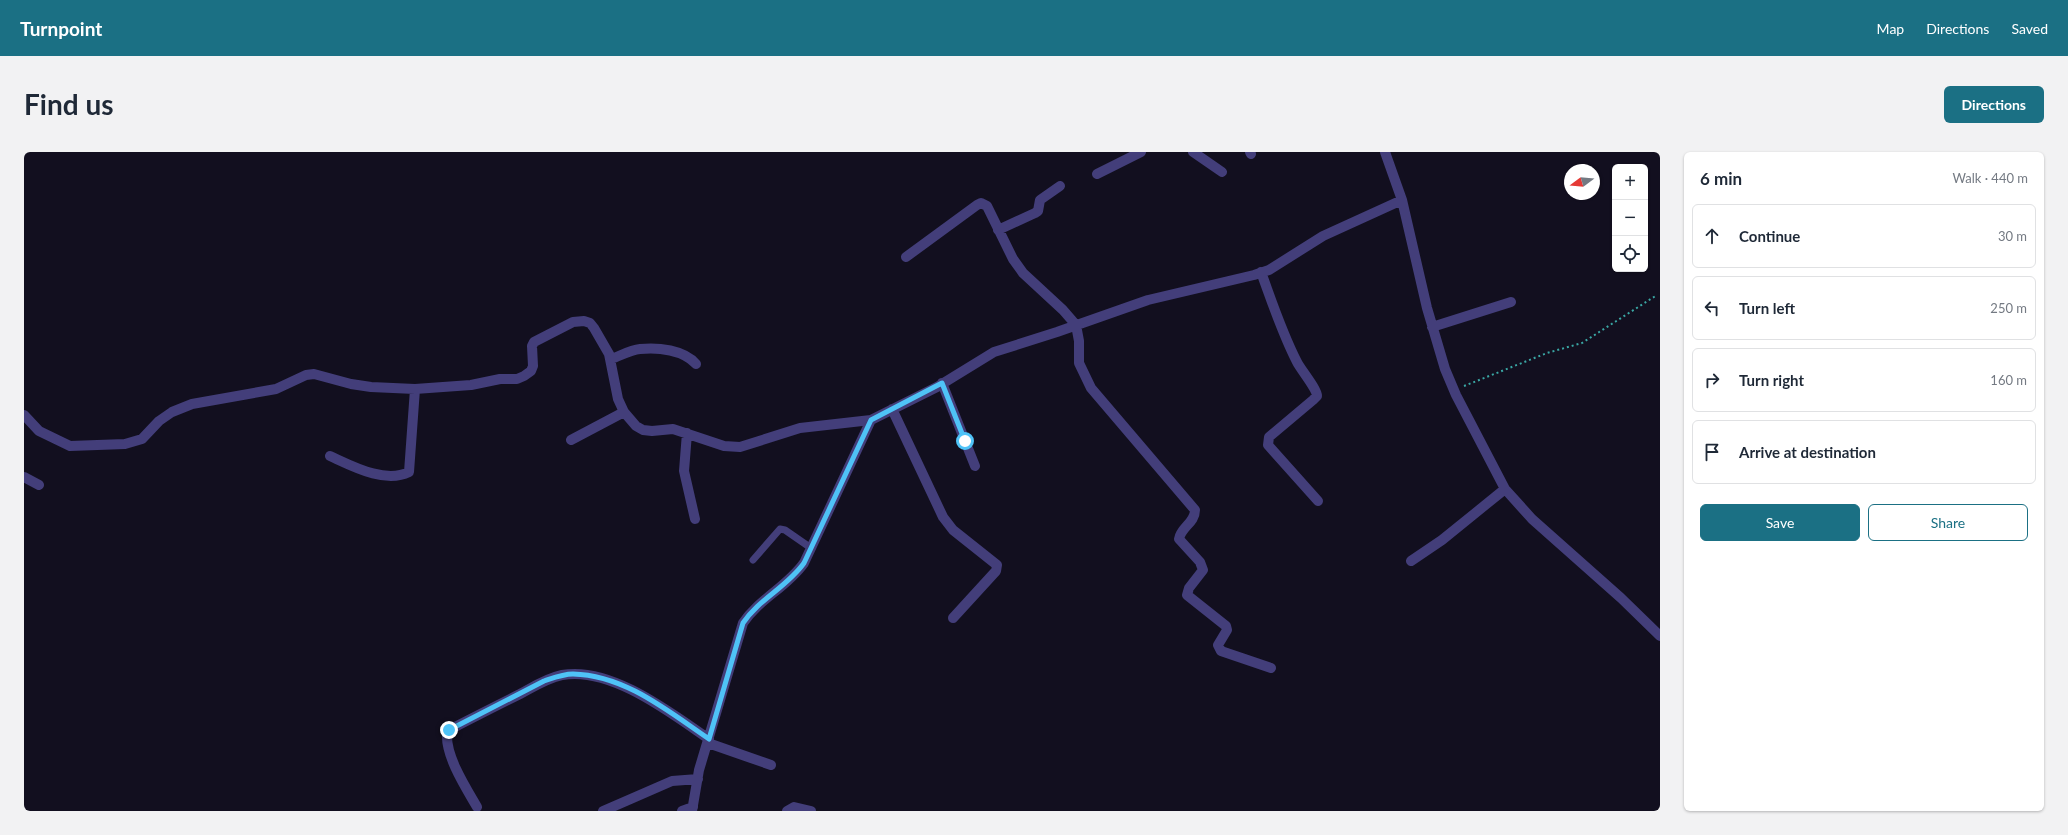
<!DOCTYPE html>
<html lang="en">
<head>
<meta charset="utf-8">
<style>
	:root { --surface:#fff; --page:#f2f2f3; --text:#1f2937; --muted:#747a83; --line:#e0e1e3; --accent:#1b7084 }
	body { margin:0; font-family:Lato,sans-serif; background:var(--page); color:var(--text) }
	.controls { position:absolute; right:12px; top:12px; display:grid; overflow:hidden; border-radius:6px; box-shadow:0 1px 3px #0004 }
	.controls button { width:36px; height:36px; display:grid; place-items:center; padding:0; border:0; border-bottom:1px solid var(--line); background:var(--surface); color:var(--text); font:20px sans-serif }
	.compass { position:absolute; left:1540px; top:12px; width:36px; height:36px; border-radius:50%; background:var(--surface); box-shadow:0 1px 3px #0004; rotate:254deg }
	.stop { position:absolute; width:12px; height:12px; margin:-9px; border:3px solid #4fc3f7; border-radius:50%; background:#fff }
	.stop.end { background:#4fc3f7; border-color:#fff; box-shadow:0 1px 4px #0008 }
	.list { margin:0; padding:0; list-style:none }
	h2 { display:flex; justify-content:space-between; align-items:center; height:52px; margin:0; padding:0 16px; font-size:17px }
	h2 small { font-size:13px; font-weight:400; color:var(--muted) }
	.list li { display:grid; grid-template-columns:26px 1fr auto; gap:12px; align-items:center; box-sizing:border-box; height:64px; margin:0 8px 8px; padding:0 8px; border:1px solid var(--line); border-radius:6px }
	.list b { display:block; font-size:15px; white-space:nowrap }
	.list em { font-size:13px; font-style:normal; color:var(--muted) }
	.actions { display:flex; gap:8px; padding:12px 16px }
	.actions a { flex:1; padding:9px 0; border:1px solid var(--accent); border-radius:6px; text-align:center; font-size:14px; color:var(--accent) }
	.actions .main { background:var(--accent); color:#fff }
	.icon { flex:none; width:22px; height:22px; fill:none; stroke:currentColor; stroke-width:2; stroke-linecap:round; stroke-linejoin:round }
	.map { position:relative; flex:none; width:1636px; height:659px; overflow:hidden; border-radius:6px }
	header { display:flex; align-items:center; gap:24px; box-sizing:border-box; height:56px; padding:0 20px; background:var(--accent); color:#fff }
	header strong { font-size:19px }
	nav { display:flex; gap:22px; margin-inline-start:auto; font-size:14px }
	.intro { display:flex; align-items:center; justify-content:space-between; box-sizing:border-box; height:96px; padding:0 24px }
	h1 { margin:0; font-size:28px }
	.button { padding:10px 18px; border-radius:6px; background:var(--accent); color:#fff; font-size:14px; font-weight:700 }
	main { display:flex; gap:24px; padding:0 24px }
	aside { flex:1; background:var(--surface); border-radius:6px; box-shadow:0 1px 3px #0004 }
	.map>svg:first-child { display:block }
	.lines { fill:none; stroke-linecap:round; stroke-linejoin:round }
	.path { stroke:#3aa7a4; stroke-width:2; stroke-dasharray:2 3; stroke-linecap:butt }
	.lane { stroke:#433e7a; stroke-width:7 }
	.street { stroke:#433e7a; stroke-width:10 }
	.route { stroke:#4fc3f7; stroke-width:5 }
</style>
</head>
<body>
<header>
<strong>Turnpoint</strong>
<nav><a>Map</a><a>Directions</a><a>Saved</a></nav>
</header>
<div class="intro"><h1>Find us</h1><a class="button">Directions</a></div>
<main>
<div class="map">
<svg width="1636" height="659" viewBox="0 0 1636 659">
	<rect width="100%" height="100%" fill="#120f1f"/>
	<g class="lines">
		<path class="path" d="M 1440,234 L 1523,201 L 1558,191 L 1633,143"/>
		<path class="lane" d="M 729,408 L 756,377 L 761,378 L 787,396"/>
		<path class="street" d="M 1169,0 L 1198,20
			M 1226,0 L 1227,2
			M 1361,0 L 1378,48 L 1403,156 L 1421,217 L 1432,243 L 1481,337 L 1508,367 L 1597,446 L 1636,484
			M 1073,22 L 1117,0
			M 974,78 L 1011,61 L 1014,59 L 1016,48 L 1036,34
			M 882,105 L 953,53 L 957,51 L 963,54 L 989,107 L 999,121 L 1039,158 L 1052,173 L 1055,189 L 1055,211 L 1067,236 L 1171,358 C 1171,371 1157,375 1155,387 L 1176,410 L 1179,418 L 1165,436 L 1163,443 L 1202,474 L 1203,478 L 1194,493 L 1197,499 L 1247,516
			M 1237,120 C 1248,150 1258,181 1273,210 C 1277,218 1293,237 1293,244 L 1289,248 L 1245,285 L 1244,293 L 1294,349
			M 1408,175 L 1487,150
			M 587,207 C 596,204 606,198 616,197 C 634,195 660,198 672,212
			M 918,231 L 951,314
			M 868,257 L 919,365 L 929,378 L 973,413 L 972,419 L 929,466
			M 0,263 L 15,279 L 46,294 L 101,292 L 118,287 L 135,269 L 148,260 L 168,252 L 252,237 L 282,223 L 290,222 L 327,232 L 347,235 L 391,237 L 447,233 L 476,227 L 493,227 L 500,224 L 507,219 L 509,214 L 508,194 L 510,190 L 549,170 L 560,169 L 566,171 L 570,176 L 585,202 L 594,247 L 600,260 L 612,274 L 619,278 L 628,279 L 649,277 L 700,294 L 716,295 L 776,276 L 847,268 L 913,235 L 970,200 L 1033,180 L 1124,148 L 1230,123 L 1245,118 L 1299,84 L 1378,48
			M 663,281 L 660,319 L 671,367
			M 547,288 L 600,260
			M 306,304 C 328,314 361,332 385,320 L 391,237
			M 0,325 L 15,333
			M 1387,409 L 1418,388 L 1481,337
			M 684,591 L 747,613
			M 453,655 C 442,636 422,605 423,583 L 431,575 C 452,564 474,553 496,542 C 509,535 523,526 538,523 C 587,514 647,561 685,587
			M 579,659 L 648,629 L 674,627
			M 658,659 L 669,655
			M 668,659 L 675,618 L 719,471 C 735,447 763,435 780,411 L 847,268
			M 763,659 L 770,655 L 787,659"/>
	</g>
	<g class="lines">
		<path class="route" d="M 425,578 L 520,529 C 529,526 539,522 549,522 C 601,523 645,560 685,587 L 719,471 C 735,447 763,435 780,411 L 847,268 L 918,231 L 941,289"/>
	</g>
</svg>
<div class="controls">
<button>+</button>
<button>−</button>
<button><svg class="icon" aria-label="locate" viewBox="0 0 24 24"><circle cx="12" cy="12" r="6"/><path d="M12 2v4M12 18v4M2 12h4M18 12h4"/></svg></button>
</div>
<svg class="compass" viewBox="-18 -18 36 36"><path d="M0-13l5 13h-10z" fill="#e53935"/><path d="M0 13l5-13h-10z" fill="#747a83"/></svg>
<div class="stop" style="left:941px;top:289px"></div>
<div class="stop end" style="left:425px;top:578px"></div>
</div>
<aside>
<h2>6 min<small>Walk · 440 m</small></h2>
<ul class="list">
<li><svg class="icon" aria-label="ahead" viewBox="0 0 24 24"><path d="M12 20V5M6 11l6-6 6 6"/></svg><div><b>Continue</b></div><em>30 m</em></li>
<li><svg class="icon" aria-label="left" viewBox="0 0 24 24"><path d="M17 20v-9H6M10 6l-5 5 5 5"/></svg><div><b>Turn left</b></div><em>250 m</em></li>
<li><svg class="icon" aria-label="right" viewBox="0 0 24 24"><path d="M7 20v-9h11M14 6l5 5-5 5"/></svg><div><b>Turn right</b></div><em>160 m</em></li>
<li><svg class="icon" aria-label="arrive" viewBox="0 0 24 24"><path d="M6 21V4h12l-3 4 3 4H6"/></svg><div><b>Arrive at destination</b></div></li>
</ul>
<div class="actions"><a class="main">Save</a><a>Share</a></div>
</aside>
</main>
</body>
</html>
